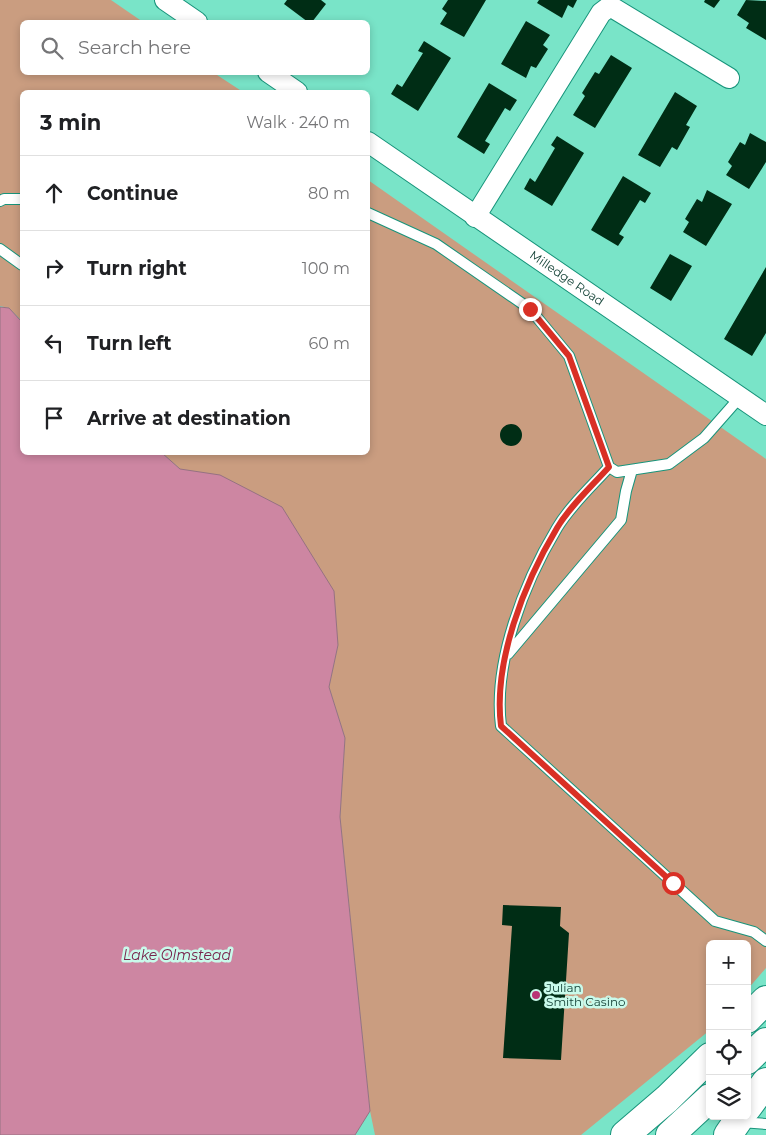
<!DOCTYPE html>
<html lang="en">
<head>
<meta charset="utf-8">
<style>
	:root { --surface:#fff; --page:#f6f6f6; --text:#202124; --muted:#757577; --line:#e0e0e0 }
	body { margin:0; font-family:Montserrat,sans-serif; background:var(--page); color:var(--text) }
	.controls { position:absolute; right:15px; bottom:15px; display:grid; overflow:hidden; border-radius:8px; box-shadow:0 2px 8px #0003 }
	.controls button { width:45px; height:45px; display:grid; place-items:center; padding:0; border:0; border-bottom:1px solid var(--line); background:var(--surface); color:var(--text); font:25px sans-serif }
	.stop { position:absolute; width:15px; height:15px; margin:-11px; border:4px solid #d93025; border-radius:50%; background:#fff }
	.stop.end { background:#d93025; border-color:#fff; box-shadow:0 1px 5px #0008 }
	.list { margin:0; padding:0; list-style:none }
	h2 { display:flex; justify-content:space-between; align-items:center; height:65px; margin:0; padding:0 20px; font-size:21px }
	h2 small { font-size:16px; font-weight:400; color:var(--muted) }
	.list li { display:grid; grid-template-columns:32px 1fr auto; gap:15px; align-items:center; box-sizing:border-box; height:75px; padding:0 20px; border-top:1px solid var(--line) }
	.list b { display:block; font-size:19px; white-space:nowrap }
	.list em { font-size:16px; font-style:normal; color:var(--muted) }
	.icon { flex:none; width:28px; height:28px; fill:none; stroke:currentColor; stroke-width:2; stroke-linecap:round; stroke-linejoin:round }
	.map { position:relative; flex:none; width:766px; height:1135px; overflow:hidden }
	.search { position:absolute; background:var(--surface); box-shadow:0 2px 8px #0003; left:20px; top:20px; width:350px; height:55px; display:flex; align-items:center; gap:12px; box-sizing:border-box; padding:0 18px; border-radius:8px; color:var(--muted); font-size:19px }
	.panel { position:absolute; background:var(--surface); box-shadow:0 2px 8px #0003; left:20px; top:90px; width:350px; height:365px; border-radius:8px }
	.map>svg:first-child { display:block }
	.green { fill:#ca9d80 }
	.water { fill:#cd86a2; stroke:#967282 }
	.building { fill:#002d15 }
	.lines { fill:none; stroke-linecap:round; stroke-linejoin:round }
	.service-casing { stroke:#17947b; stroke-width:12 }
	.minor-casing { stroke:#17947b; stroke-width:22 }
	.secondary-casing { stroke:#17947b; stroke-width:30 }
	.service { stroke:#fff; stroke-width:10 }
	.minor { stroke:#fff; stroke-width:20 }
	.secondary { stroke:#fff; stroke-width:28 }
	.route { stroke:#d93025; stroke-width:6 }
	.poi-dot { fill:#b93375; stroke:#c9faeb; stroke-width:2 }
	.labels { text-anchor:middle; stroke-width:5; stroke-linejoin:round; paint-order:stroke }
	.street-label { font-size:12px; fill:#164439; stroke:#c9faeb }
	.poi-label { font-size:12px; fill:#164439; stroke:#c9faeb; text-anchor:start }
	.water-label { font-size:14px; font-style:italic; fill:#78244c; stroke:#c9faeb }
</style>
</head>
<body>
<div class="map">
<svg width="766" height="1135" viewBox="0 0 766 1135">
	<rect width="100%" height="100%" fill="#79e4c8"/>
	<path class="green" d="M 0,0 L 111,0 L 143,22 L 22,22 L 22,72 L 214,73 L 243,92 L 22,92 L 22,321 L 9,308 L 0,306 Z
		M 368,180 L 766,459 L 766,968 L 747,990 L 747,944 L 710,944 L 710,1030 L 581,1135 L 375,1135 L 370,1111 L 340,817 L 345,738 L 329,687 L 338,645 L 180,469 L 162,453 L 368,452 Z"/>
	<path class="water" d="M 0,307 L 9,308 L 22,322 L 22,452 L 162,453 L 180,469 L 220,475 L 282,507 L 334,591 L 338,645 L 329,687 L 345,738 L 340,817 L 370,1111 L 355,1135 L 0,1135 Z"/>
	<path class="building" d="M 287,0 L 321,0 L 326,4 L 312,22 L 308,22 L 284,4 Z
		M 448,0 L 486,0 L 464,37 L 440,24 L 447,13 L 442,9 Z
		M 539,0 L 577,0 L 573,8 L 568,5 L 562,18 L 537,3 Z
		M 705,0 L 720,0 L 714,8 L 704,2 Z
		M 746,0 L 766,1 L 766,40 L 746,28 L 749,23 L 737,15 Z
		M 526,21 L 550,35 L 543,45 L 548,49 L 536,68 L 531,66 L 526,78 L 501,64 Z
		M 424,41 L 451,58 L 418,111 L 391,94 L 397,84 L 402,87 L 423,53 L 418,51 Z
		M 611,55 L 632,68 L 595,128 L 573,115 L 585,96 L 582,93 L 595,72 L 599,74 Z
		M 489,83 L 517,100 L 510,111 L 505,108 L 485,141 L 490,144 L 484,154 L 457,137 Z
		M 675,92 L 697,106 L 686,125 L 690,127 L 677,150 L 672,147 L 660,167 L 638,155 Z
		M 750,133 L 766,142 L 766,162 L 749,189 L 726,175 L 732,166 L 728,162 L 740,142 L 745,145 Z
		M 557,136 L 584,153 L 552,206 L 524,189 L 530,178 L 535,182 L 555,148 L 551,145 Z
		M 623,176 L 651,193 L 645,203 L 640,200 L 619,234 L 624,237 L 618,246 L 591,230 Z
		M 707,190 L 732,204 L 706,246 L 683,232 L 689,222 L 685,219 L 697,199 L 702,202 Z
		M 670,254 L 692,266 L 671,301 L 650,288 Z
		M 766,267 L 766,333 L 752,356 L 724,339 Z
		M500 435a11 11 0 1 1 22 0a11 11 0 1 1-22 0Z
		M 503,905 L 561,907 L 560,926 L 569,933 L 561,1060 L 503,1058 L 512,926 L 502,925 Z"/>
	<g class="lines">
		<defs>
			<path id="service" d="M 0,201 L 4,199 L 22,199
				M 368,213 L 436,244 L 530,309 L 569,356 L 609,467 L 617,472 L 669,464 L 704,438 L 741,396
				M 0,249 L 22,265
				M 609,467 C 592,486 570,506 557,528 C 524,583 493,662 501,726 L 715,921 L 754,932 L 766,941
				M 508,654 L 621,520 L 626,491 L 632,470
				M 741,1122 L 766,1124"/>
			<g id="minor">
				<path d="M 165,0 L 197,22"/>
				<path d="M 268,72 L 297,92"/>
				<path id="s1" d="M 368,142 L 766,415"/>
				<path d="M 475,217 L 601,13 L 610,6 L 729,78"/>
			</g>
			<path id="secondary" d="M 747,1019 L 766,1000
				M 747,1060 L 766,1042
				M 747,1108 L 766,1082
				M 625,1135 L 667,1099 L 710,1057
				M 670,1135 L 710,1098
				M 728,1135 L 741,1116"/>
		</defs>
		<use href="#service" class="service-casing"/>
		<use href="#minor" class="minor-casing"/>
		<use href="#secondary" class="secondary-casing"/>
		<use href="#service" class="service"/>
		<use href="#minor" class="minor"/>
		<use href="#secondary" class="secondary"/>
	</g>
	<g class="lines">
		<path class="route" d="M 530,309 L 569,356 L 609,467 C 592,486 570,506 557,528 C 524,583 493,662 501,726 L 673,883"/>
	</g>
	<circle class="poi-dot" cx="536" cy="995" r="5"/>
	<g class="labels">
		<g class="street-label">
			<text dy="4" stroke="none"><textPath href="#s1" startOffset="241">Milledge Road</textPath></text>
		</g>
		<g class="poi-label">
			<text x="546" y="992">Julian<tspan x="546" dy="14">Smith Casino</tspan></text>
		</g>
		<g class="water-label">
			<text x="177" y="960">Lake Olmstead</text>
		</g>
	</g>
</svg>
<div class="controls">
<button>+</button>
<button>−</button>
<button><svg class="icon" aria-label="locate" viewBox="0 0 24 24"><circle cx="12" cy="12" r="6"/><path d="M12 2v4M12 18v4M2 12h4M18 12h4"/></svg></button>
<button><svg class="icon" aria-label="layers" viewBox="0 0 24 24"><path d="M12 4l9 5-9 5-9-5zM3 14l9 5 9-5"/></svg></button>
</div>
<div class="stop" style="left:673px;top:883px"></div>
<div class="stop end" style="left:530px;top:309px"></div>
<div class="search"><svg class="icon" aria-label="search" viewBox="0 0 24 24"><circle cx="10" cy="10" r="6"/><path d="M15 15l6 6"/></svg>Search here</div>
<section class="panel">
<h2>3 min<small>Walk · 240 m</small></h2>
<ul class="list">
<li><svg class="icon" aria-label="ahead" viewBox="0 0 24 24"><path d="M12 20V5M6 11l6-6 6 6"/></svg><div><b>Continue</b></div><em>80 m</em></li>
<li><svg class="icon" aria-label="right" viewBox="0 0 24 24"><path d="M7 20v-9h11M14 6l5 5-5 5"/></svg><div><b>Turn right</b></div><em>100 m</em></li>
<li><svg class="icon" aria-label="left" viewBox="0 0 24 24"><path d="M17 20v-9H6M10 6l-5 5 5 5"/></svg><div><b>Turn left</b></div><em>60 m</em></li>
<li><svg class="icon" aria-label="arrive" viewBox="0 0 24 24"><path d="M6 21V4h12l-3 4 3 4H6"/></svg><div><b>Arrive at destination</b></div></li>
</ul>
</section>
</div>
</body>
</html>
